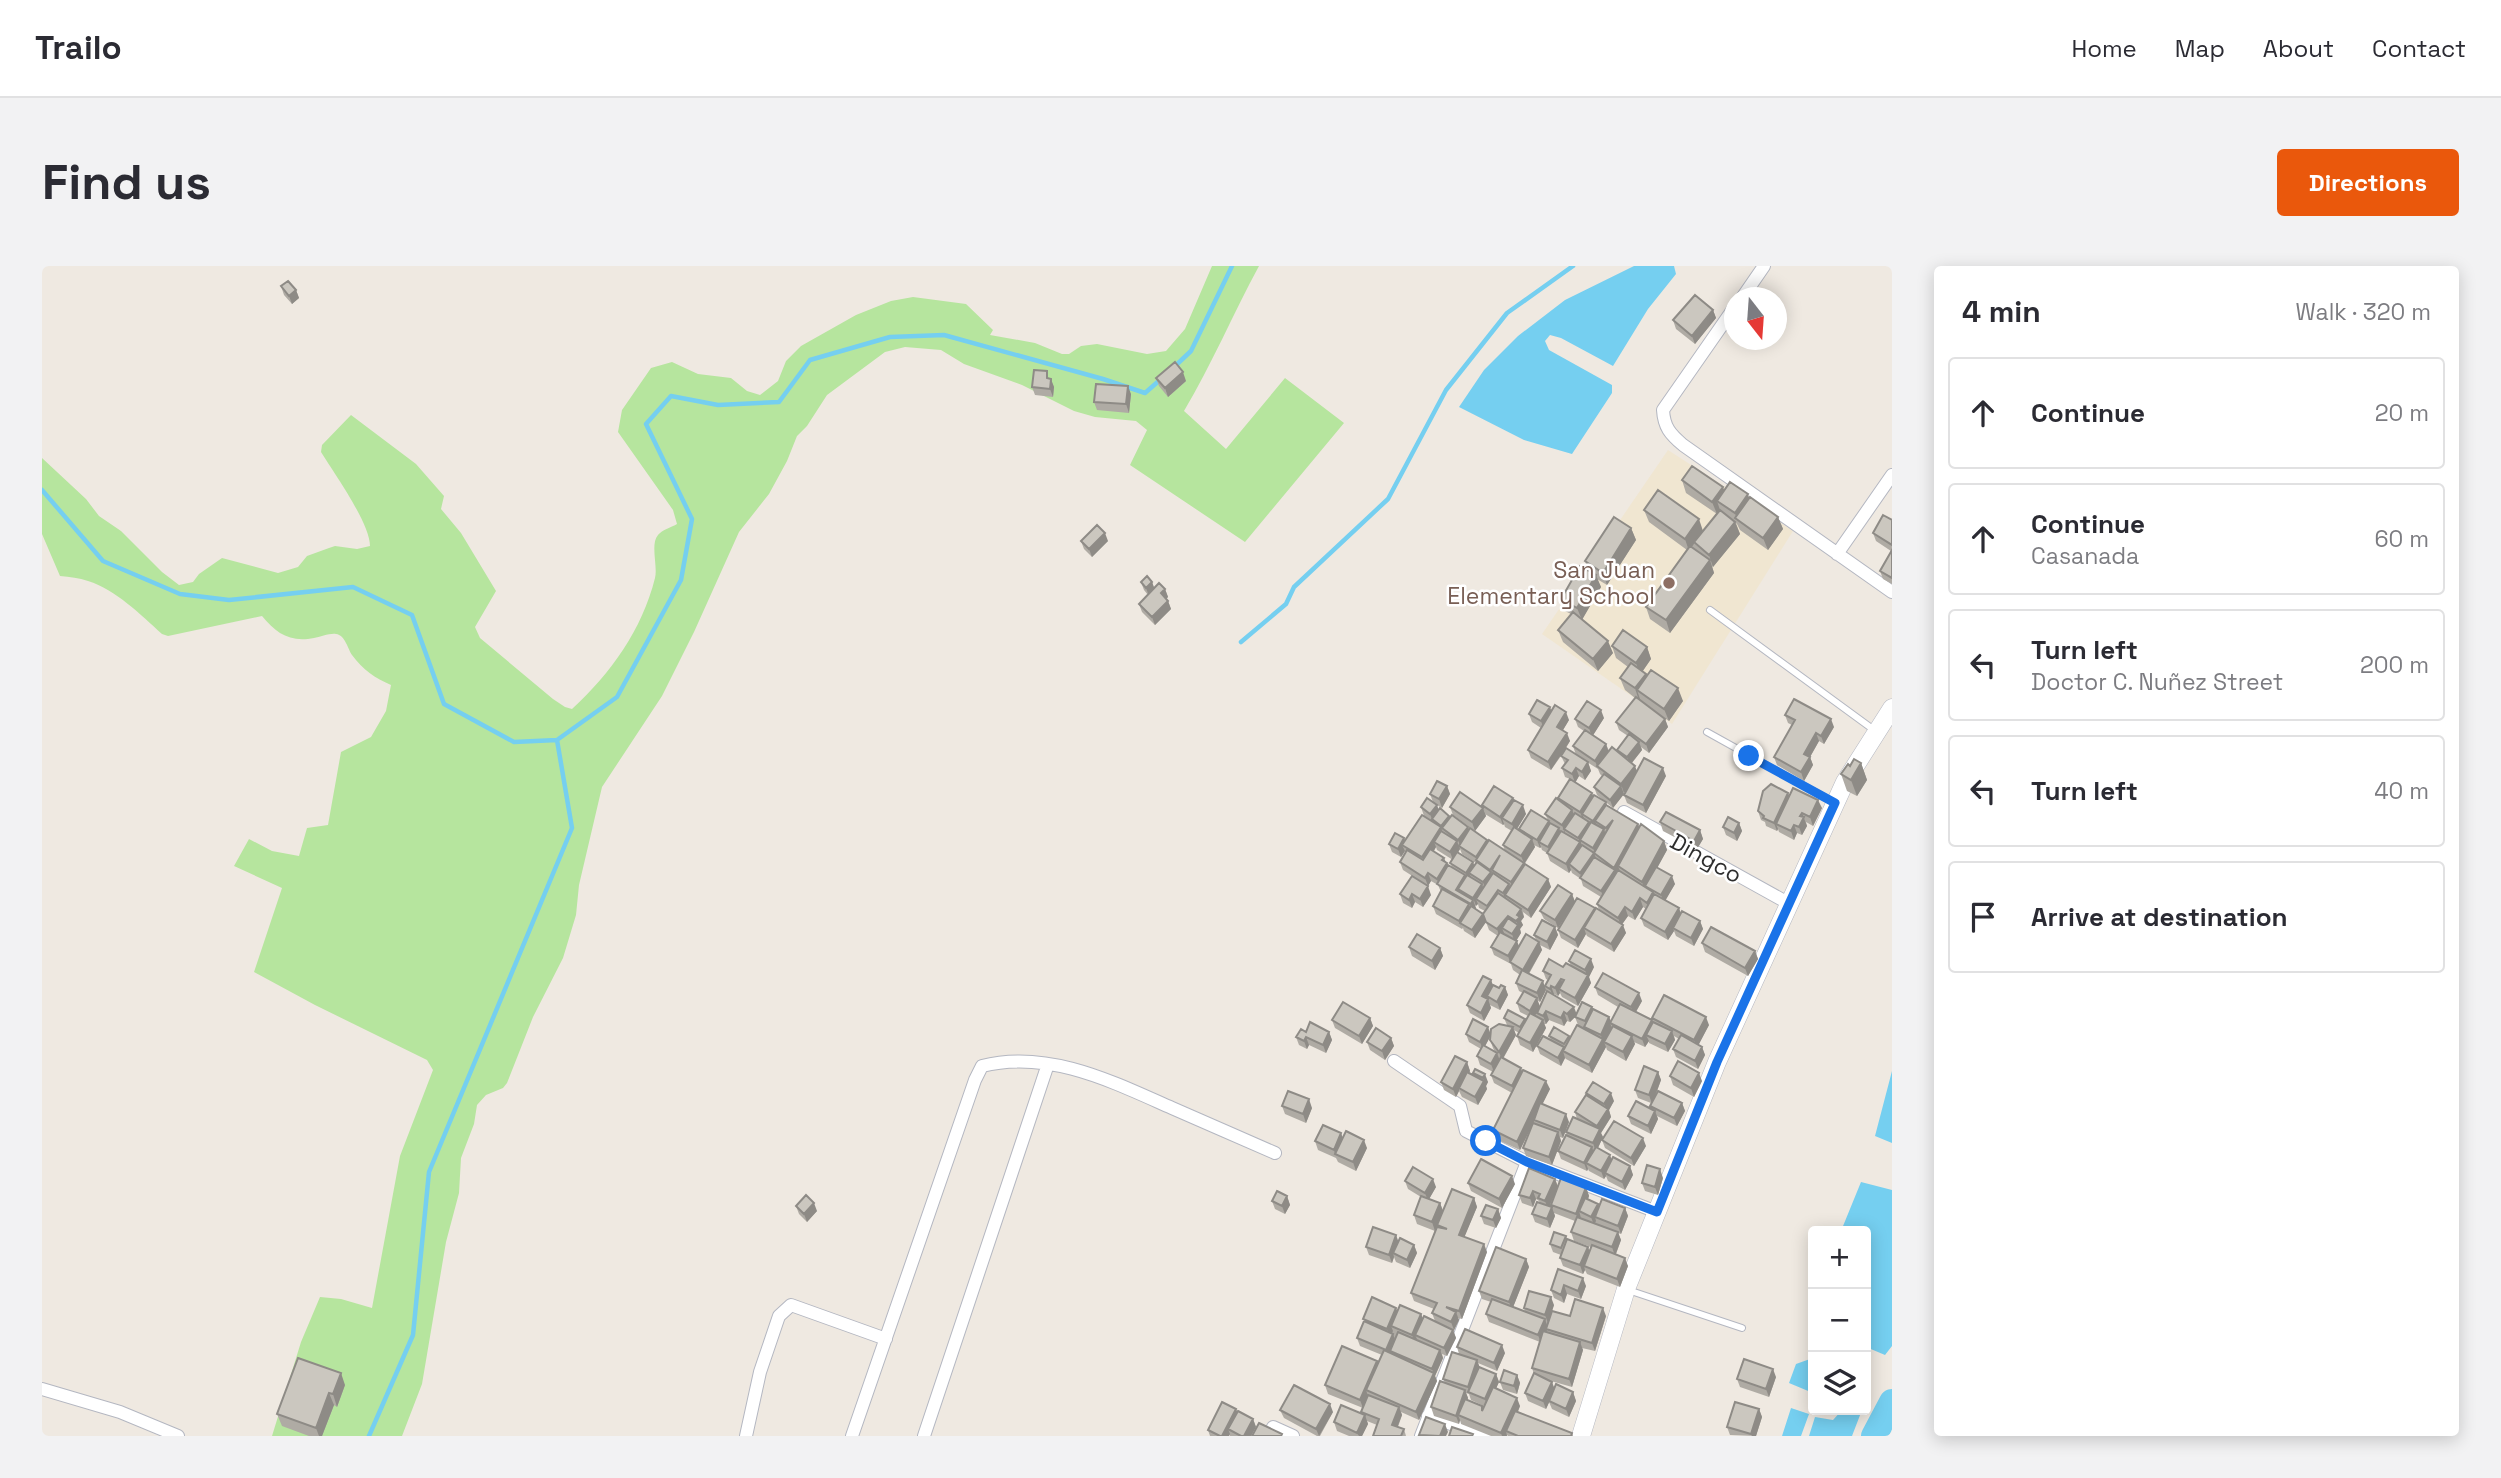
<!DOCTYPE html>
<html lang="en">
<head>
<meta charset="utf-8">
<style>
	:root { --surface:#fff; --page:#f2f2f3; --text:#2b2b33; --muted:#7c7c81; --line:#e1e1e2; --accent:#ea580c }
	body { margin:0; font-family:"Space Grotesk",sans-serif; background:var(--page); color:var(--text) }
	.controls { position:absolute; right:21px; bottom:21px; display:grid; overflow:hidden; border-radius:7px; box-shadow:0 4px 18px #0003 }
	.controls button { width:63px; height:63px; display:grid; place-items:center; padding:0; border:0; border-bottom:2px solid var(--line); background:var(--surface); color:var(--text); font:35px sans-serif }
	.compass { position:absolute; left:1682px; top:21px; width:63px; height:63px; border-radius:50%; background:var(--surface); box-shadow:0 4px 18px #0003; rotate:163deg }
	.stop { position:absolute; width:21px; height:21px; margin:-16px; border:5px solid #1a73e8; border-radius:50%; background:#fff }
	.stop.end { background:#1a73e8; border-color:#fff; box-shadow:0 2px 7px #0008 }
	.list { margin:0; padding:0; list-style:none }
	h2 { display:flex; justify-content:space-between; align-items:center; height:91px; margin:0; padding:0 28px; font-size:30px }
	h2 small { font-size:23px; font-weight:400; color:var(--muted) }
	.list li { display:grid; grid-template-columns:46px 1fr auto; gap:21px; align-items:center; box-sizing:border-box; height:112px; margin:0 14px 14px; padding:0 14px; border:2px solid var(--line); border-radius:7px }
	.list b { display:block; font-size:26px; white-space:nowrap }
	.list p { margin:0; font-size:23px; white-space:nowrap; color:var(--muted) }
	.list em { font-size:23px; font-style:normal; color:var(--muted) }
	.icon { flex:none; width:38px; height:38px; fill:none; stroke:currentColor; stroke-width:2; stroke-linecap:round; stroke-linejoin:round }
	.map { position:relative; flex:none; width:1850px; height:1170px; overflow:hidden; border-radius:7px }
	header { display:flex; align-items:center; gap:42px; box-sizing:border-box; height:98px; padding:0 35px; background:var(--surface); border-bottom:2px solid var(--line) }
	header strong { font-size:33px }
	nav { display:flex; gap:38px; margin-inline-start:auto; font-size:24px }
	.intro { display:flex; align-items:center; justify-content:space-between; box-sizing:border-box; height:168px; padding:0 42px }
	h1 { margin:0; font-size:49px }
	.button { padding:18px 32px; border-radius:7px; background:var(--accent); color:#fff; font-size:24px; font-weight:700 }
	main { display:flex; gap:42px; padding:0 42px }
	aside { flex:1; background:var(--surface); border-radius:7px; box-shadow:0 4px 18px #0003 }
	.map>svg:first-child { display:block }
	.education { fill:#f0e6d1 }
	.green { fill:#b6e59e }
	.water { fill:#75cff0 }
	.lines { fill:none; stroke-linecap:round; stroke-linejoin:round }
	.stream { stroke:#75cff0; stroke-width:4.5 }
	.river { stroke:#75cff0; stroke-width:26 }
	.lane-casing { stroke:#b4b7c1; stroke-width:8 }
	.street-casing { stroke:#b4b7c1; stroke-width:14 }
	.secondary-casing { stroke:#b4b7c1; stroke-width:19 }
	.lane { stroke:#fff; stroke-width:6 }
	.street { stroke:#fff; stroke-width:12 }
	.secondary { stroke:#fff; stroke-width:18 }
	.wall { fill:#afaba4; fill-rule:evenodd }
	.shaded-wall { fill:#8e8b86 }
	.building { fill:#cbc7bf; stroke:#8e8b86; stroke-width:2 }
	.route { stroke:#1a73e8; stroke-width:9 }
	.education-dot { fill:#8d6e63; stroke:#fff; stroke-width:2.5 }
	.labels { text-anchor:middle; stroke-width:5; stroke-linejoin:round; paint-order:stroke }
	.education-label { font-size:23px; fill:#785e54; stroke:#fff; text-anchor:end }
	.street-label { font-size:23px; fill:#2e2e2e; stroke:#fff }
</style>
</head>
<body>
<header>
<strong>Trailo</strong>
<nav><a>Home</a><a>Map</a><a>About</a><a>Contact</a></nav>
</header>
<div class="intro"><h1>Find us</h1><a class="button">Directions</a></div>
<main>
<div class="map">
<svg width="1850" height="1170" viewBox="0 0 1850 1170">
	<rect width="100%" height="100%" fill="#efe9e1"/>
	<path class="education" d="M 1626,184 L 1751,265 L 1630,458 L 1500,368 Z"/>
	<path class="green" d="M 1170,0 L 1217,0 C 1191,48 1170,98 1142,145 L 1184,183 L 1243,112 L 1302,157 L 1203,276 L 1088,199 L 1105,164 L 1094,155 L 1053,151 L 1032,145 L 980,119 L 922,98 L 899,84 L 863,81 L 843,86 L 785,129 L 765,160 L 755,170 L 745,195 L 727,228 L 697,266 L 652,366 L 620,430 L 560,521 L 537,619 L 534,649 L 521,692 L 491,751 L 465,817 L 461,822 L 444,829 L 435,839 L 432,858 L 419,892 L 417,927 L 404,976 L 380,1118 L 360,1170 L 230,1170 L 259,1076 L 278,1031 L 299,1033 L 330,1042 L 358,890 L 391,804 L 385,794 L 273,739 L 212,706 L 240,622 L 192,600 L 207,573 L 230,585 L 257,590 L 265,562 L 286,559 L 299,486 L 329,471 L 344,445 L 349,419 C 333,412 321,404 310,389 C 306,383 303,369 294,368 C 288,367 278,371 272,372 C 248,377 234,367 220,350 L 126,370 L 120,368 C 98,348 74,324 46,315 C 37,312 28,311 18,310 L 0,268 L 0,192 L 44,233 L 57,250 L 79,265 L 120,306 L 137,319 L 151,316 L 157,308 L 180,292 L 236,307 L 256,301 L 265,290 L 287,282 L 293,280 L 315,283 L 328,280 C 328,257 292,207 279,186 L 280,179 L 309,149 L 374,198 L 402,230 L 399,243 L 419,267 L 454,325 L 433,361 L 438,372 L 511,433 L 523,441 L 530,443 C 569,407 600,364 613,312 C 616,300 608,278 616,269 C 620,264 630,261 635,258 L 631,244 L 576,166 L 580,144 L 609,102 L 630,96 L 656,108 L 689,112 L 705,125 L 718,129 L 736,115 L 744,95 L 759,80 L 814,49 L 849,35 L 871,31 L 924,38 L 951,64 L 948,69 L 993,77 L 1020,88 L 1027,88 L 1039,80 L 1055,78 L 1105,88 L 1124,85 L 1143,63 Z"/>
	<path class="water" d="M 1592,0 L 1632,0 L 1634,8 L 1606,43 L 1571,100 L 1519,72 L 1508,69 L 1503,75 L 1507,84 L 1570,119 L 1570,127 L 1530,188 L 1482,174 L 1417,141 L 1442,104 L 1476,70 L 1523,34 Z
		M 1850,805 L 1850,877 L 1833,870 Z
		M 1819,916 L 1850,924 L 1850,1080 L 1843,1089 L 1824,1081 L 1824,965 L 1799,965 Z
		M 1768,1093 L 1771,1094 L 1771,1127 L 1747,1117 L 1754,1098 Z
		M 1749,1142 L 1767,1148 L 1759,1170 L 1740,1170 Z
		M 1800,1144 L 1820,1144 L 1810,1170 L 1767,1170 L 1773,1151 L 1791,1154 Z"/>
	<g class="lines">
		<path class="stream" d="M 1131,102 L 1149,85 L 1190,0
			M 0,224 L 61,295 L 138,328 L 187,334 L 311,321 L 370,349 L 402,438 L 472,476 L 515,474 L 575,431 L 639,314 L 650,253 L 604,158 L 629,130 L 676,139 L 737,136 L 768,94 L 848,71 L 902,69 L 1061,113 L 1103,127 L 1119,113
			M 1199,376 L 1244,338 L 1252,321 L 1346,233 L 1404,124 L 1465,47 L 1531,0
			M 327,1170 L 371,1069 L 387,906 L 530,562 L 515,474"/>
		<path class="river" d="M 1832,1170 L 1850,1136"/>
		<defs>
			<path id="lane" d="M 1668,344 L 1832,464
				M 1665,466 L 1791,536
				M 1586,1024 L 1700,1062"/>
			<path id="street" d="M 1700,32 L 1722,0
				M 1692,42 L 1621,144 C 1622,161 1628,168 1641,179 L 1850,326
				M 1795,288 L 1850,209
				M 1582,546 L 1746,637
				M 1352,795 L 1418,840 L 1424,865 L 1485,896 L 1615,946
				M 0,1123 L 78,1146 L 136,1170
				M 1386,1150 L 1444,1170
				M 1231,1161 L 1251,1170
				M 704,1170 L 718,1106 L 737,1050 L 749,1039 L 844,1073
				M 810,1170 L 933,814 L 940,800 C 1006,783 1071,816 1130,842 C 1164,857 1199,872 1233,887
				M 882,1170 L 1006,798
				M 1379,1170 L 1485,896"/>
			<path id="secondary" d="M 1539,1170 L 1584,1023 L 1675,796 L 1803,516 L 1850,442"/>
		</defs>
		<use href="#lane" class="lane-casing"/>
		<use href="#street" class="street-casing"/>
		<use href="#secondary" class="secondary-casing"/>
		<use href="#lane" class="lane"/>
		<use href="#street" class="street"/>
		<use href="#secondary" class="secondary"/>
	</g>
	<path class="wall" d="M 239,20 L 254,24 L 257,32 L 250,38 L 242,29 Z
		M 1671,44 L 1674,52 L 1653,78 L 1634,63 L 1631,54 Z
		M 1114,112 L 1144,115 L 1126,131 L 1117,120 Z
		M 1008,113 L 1012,121 L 1011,131 L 993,129 L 990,121 Z
		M 1089,128 L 1087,147 L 1055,144 L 1052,136 Z
		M 1640,214 L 1682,224 L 1707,232 L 1736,251 L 1741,263 L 1726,284 L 1698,264 L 1695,258 L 1694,257 L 1698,268 L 1671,301 L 1670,300 L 1672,307 L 1628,367 L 1608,353 L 1604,341 L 1645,284 L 1607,256 L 1602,244 L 1661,265 L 1675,248 L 1644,227 Z
		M 1850,254 L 1850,318 L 1841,313 L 1838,305 L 1849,285 L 1834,275 L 1831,267 Z
		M 1589,262 L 1594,274 L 1565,319 L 1555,313 L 1559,321 L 1540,353 L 1571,387 L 1556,405 L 1521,376 L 1516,364 L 1529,348 L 1523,345 L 1519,333 L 1547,305 L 1543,295 Z
		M 1039,275 L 1066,275 L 1050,291 L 1042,283 Z
		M 1099,316 L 1110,316 L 1112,322 L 1123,323 L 1126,331 L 1124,333 L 1126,335 L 1129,343 L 1113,359 L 1100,346 L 1097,338 L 1106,329 L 1102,324 Z
		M 1570,380 L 1605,381 L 1609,393 L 1600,406 L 1604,408 L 1604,411 L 1641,435 L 1627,455 L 1618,449 L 1623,453 L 1626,461 L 1607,487 L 1599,481 L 1600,484 L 1590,497 L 1595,505 L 1624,510 L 1604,547 L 1585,537 L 1582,529 L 1587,521 L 1582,527 L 1581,526 L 1582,528 L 1571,542 L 1555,529 L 1552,521 L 1560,510 L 1558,508 L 1556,503 L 1534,489 L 1531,480 L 1542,465 L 1536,461 L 1533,453 L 1562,452 L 1551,469 L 1564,478 L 1567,485 L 1576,486 L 1575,484 L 1586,470 L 1577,464 L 1574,456 L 1593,432 L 1583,424 L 1578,412 L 1586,401 L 1574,392 Z
		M 1509,446 L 1527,454 L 1521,464 L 1528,475 L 1524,482 L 1546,496 L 1549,505 L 1543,514 L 1537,510 L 1533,517 L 1550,527 L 1551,531 L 1564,536 L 1565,539 L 1596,558 L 1597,561 L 1622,575 L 1625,584 L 1615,601 L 1633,618 L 1623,634 L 1639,647 L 1658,655 L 1661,663 L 1652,680 L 1634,670 L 1632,665 L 1626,674 L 1602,660 L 1599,652 L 1604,643 L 1601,641 L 1593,654 L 1586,650 L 1580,658 L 1584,667 L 1572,686 L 1545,670 L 1544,668 L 1536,682 L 1519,672 L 1516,664 L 1524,650 L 1516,662 L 1502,653 L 1498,645 L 1530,628 L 1533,636 L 1557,644 L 1555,638 L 1559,631 L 1541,620 L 1539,613 L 1530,607 L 1529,604 L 1527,607 L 1508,595 L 1505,587 L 1500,584 L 1499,581 L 1498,582 L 1492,579 L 1493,581 L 1482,599 L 1506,613 L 1509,621 L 1489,652 L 1481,646 L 1482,651 L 1479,655 L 1481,659 L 1478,663 L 1479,667 L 1474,674 L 1477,681 L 1494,674 L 1492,669 L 1513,661 L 1516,669 L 1508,684 L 1498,679 L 1500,684 L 1487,708 L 1503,720 L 1506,714 L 1504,713 L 1501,705 L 1529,700 L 1527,695 L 1552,701 L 1547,711 L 1549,717 L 1536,740 L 1520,731 L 1518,727 L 1516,730 L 1512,728 L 1512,730 L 1534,749 L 1551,744 L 1567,751 L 1569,755 L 1576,741 L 1556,729 L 1553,721 L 1600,735 L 1594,746 L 1611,757 L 1610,752 L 1667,759 L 1656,779 L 1660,781 L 1663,789 L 1656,803 L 1634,791 L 1631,783 L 1637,773 L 1632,770 L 1633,774 L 1626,786 L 1607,777 L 1607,775 L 1603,781 L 1592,776 L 1593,778 L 1584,795 L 1565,784 L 1564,781 L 1550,807 L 1524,793 L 1523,792 L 1519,800 L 1498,788 L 1495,780 L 1509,774 L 1507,770 L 1527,770 L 1528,772 L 1543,763 L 1536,759 L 1533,751 L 1528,756 L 1525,755 L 1522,760 L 1507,754 L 1504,758 L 1502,758 L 1504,762 L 1491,786 L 1478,779 L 1475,770 L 1477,767 L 1472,764 L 1474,769 L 1461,793 L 1508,823 L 1500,838 L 1527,856 L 1521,872 L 1518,871 L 1519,875 L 1510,899 L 1484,890 L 1481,882 L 1490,860 L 1478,884 L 1454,873 L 1451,864 L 1470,827 L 1452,817 L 1449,809 L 1451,806 L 1438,799 L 1435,790 L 1439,783 L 1427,776 L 1424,768 L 1448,767 L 1465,759 L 1462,752 L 1484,755 L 1486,750 L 1478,746 L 1475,737 L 1481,727 L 1477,725 L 1474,717 L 1478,709 L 1471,704 L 1469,698 L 1452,689 L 1449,681 L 1456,670 L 1447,664 L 1441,648 L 1443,645 L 1437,642 L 1436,638 L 1433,640 L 1434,643 L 1444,656 L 1433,672 L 1422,665 L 1421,662 L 1420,663 L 1394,648 L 1391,640 L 1399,626 L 1396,619 L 1389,615 L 1386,620 L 1361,604 L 1358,596 L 1363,587 L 1363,585 L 1359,591 L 1350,586 L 1347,578 L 1363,575 L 1382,550 L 1379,541 L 1391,536 L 1388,528 L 1405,520 L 1408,528 L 1400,542 L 1393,538 L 1396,544 L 1408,552 L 1426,561 L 1427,563 L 1446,576 L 1463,585 L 1461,579 L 1470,565 L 1463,561 L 1462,558 L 1461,559 L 1443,548 L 1440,539 L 1471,534 L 1484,548 L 1475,563 L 1478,565 L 1477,563 L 1506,554 L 1503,548 L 1516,534 L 1516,532 L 1528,513 L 1523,511 L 1520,502 L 1523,498 L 1519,490 L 1509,504 L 1489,492 L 1486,484 L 1499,462 L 1490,456 L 1487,448 ZM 1394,581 L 1395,584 L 1411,594 L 1408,597 L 1410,601 L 1406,600 L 1405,597 L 1392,585 ZM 1418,583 L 1420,588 L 1434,597 L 1432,600 L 1431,596 L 1416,587 ZM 1504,724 L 1505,725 L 1498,741 L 1495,734 L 1498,736 ZM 1448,771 L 1448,774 L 1451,782 L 1453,786 L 1443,780 Z
		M 1743,449 L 1792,461 L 1782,478 L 1777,475 L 1768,491 L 1771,499 L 1762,515 L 1735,499 L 1732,491 L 1750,459 L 1746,457 Z
		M 1819,497 L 1825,514 L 1815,530 L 1805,525 L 1799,508 L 1808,500 Z
		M 1746,527 L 1747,530 L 1780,542 L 1771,560 L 1764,556 L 1765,560 L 1760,569 L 1755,567 L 1752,574 L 1737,566 L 1736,563 L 1735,565 L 1724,560 L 1723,556 L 1719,554 L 1716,545 Z
		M 1408,541 L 1441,542 L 1444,550 L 1433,565 L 1411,549 Z
		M 1618,556 L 1658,564 L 1661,573 L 1655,583 L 1621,565 Z
		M 1697,557 L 1700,565 L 1695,575 L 1684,569 L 1681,561 Z
		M 1358,628 L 1389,629 L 1381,641 L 1373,636 L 1370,642 L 1361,637 Z
		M 1660,677 L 1713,685 L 1716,693 L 1706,710 L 1663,686 Z
		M 1367,681 L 1398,682 L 1401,690 L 1393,704 L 1370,690 Z
		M 1449,714 L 1451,720 L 1457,722 L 1463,721 L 1466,729 L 1458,744 L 1448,739 L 1449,742 L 1442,755 L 1428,747 L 1425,739 Z
		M 1328,752 L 1331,760 L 1320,778 L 1293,762 L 1290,754 Z
		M 1264,766 L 1287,766 L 1290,774 L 1284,787 L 1267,779 L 1265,783 L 1257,779 L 1254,771 Z
		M 1349,772 L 1352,780 L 1343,794 L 1328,784 L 1325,776 Z
		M 1425,796 L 1428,805 L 1427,807 L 1432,809 L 1431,807 L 1433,803 L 1446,816 L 1444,820 L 1445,823 L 1436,839 L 1420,831 L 1417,825 L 1414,831 L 1402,824 L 1399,816 Z
		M 1616,806 L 1619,814 L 1614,828 L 1640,837 L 1643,845 L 1635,860 L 1615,850 L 1616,853 L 1609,868 L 1589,858 L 1586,850 L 1609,843 L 1608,840 L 1609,837 L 1596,832 L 1593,824 Z
		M 1628,810 L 1660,815 L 1652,831 L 1631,819 Z
		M 1544,827 L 1572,835 L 1567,844 L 1569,851 L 1559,867 L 1561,871 L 1556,882 L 1570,894 L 1588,900 L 1591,909 L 1583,924 L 1566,915 L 1564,910 L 1562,913 L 1547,905 L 1546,903 L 1545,905 L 1519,893 L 1516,885 L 1525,870 L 1524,866 L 1535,853 L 1533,846 L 1545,830 Z
		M 1240,840 L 1270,842 L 1264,857 L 1243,848 Z
		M 1301,871 L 1325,882 L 1314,905 L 1296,896 L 1294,892 L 1276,884 L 1273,875 Z
		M 1560,874 L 1604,880 L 1592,900 L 1563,882 Z
		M 1621,912 L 1616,929 L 1603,925 L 1600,917 Z
		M 1513,913 L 1516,921 L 1544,921 L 1547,930 L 1546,933 L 1556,938 L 1557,941 L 1583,942 L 1586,950 L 1579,968 L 1576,967 L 1579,974 L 1574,988 L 1586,1000 L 1578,1021 L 1545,1008 L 1543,1004 L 1541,1008 L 1521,1000 L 1518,992 L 1519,989 L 1511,986 L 1508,978 L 1524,970 L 1525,973 L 1547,985 L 1549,981 L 1532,975 L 1529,966 L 1533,955 L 1512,947 L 1509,939 L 1512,930 L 1508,941 L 1510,941 L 1513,950 L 1508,962 L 1493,956 L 1490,948 L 1498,937 L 1497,935 L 1494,933 L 1491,941 L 1480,937 L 1477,929 Z
		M 1363,915 L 1394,921 L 1387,933 L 1398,937 L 1401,945 L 1432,932 L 1435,941 L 1422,971 L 1445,986 L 1420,1053 L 1416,1052 L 1417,1054 L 1412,1064 L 1393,1055 L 1390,1047 L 1392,1043 L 1372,1035 L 1369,1027 L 1393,965 L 1375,958 L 1372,949 L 1379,931 L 1366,923 Z
		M 1426,917 L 1473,918 L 1460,942 L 1429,925 Z
		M 1245,930 L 1248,939 L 1243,948 L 1233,943 L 1230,935 Z
		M 754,940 L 775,945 L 765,956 L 757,948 Z
		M 1456,943 L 1459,952 L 1454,962 L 1442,958 L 1439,950 Z
		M 1372,979 L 1375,987 L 1368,1002 L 1354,996 L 1352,991 L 1350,997 L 1327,989 L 1324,981 Z
		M 1484,993 L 1487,1001 L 1471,1041 L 1483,1046 L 1482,1042 L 1512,1039 L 1510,1045 L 1528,1050 L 1564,1050 L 1553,1085 L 1540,1082 L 1541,1084 L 1530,1121 L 1509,1115 L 1512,1122 L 1531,1126 L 1534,1135 L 1527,1151 L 1510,1143 L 1507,1136 L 1504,1143 L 1486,1135 L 1483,1127 L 1492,1108 L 1490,1102 L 1498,1076 L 1447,1056 L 1444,1048 L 1449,1036 L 1440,1033 L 1437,1025 Z
		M 1516,1003 L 1544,1020 L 1539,1033 L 1525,1028 L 1522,1037 L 1512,1032 L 1509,1024 Z
		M 1355,1044 L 1379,1048 L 1381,1053 L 1411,1064 L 1414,1072 L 1405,1090 L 1400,1088 L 1401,1092 L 1393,1110 L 1395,1115 L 1377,1154 L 1359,1146 L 1360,1149 L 1356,1161 L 1362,1163 L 1364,1170 L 1331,1170 L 1335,1159 L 1325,1155 L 1326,1158 L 1320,1170 L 1307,1170 L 1295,1165 L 1292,1156 L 1320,1148 L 1319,1146 L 1321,1142 L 1286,1128 L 1283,1119 L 1336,1098 L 1340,1089 L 1318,1080 L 1315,1072 L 1322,1055 L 1321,1053 Z
		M 1415,1081 L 1463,1087 L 1455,1105 L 1436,1097 L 1437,1101 L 1454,1108 L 1457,1116 L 1454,1122 L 1478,1140 L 1476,1146 L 1530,1167 L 1531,1170 L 1466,1170 L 1466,1169 L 1465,1170 L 1449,1170 L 1419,1158 L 1418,1154 L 1417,1158 L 1392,1150 L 1389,1141 L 1403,1117 L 1401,1113 L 1417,1088 ZM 1424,1127 L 1427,1128 L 1429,1134 L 1442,1140 L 1441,1142 L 1425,1134 L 1426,1132 Z
		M 1475,1109 L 1478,1117 L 1475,1128 L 1461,1124 L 1458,1116 Z
		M 1734,1111 L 1727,1131 L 1698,1121 L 1695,1113 Z
		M 303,1119 L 295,1141 L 292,1139 L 280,1170 L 267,1170 L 240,1160 L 235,1148 Z
		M 1194,1143 L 1195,1146 L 1211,1153 L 1214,1161 L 1209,1170 L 1188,1170 L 1188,1168 L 1187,1170 L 1168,1170 L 1166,1164 Z
		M 1717,1143 L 1720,1151 L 1714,1170 L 1688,1169 L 1685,1161 Z
		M 1238,1144 L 1291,1146 L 1278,1170 L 1275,1170 L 1242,1152 Z"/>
	<path class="shaded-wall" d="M 254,24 L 257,32 L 250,38 L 247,30 Z
		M 1671,44 L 1674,52 L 1653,78 L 1650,70 Z
		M 1141,106 L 1144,115 L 1126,131 L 1123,122 Z
		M 1009,113 L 1012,121 L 1011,131 L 1008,123 Z
		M 1086,120 L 1089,128 L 1087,147 L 1084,138 Z
		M 1681,221 L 1686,234 L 1675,235 L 1678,244 L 1675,248 L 1670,236 Z
		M 1706,228 L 1710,241 L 1695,254 L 1693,247 Z
		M 1736,251 L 1741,263 L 1726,284 L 1721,272 Z
		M 1657,253 L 1661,265 L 1647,285 L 1643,273 Z
		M 1693,256 L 1698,268 L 1671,301 L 1667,289 Z
		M 1589,262 L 1594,274 L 1565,319 L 1561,307 Z
		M 1063,267 L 1066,275 L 1050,291 L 1047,283 Z
		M 1668,294 L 1672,307 L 1628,367 L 1624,354 Z
		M 1554,309 L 1559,321 L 1540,354 L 1535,342 Z
		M 1110,316 L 1113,324 L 1107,330 L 1104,322 Z
		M 1123,323 L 1126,331 L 1122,335 L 1119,327 Z
		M 1126,335 L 1129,343 L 1113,359 L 1110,351 Z
		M 1566,375 L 1571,387 L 1556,405 L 1551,393 Z
		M 1605,381 L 1609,393 L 1598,409 L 1594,397 Z
		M 1604,408 L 1608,420 L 1595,424 L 1598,433 L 1597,435 L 1593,422 Z
		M 1636,422 L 1641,435 L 1627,455 L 1622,443 Z
		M 1508,441 L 1511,449 L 1502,464 L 1499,455 Z
		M 1559,444 L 1562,452 L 1550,471 L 1547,462 Z
		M 1524,446 L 1527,454 L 1518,469 L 1515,461 Z
		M 1623,453 L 1626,461 L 1607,487 L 1604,478 Z
		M 1789,453 L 1792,461 L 1782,478 L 1779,470 Z
		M 1525,467 L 1528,475 L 1509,504 L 1506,496 Z
		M 1774,467 L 1777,475 L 1768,491 L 1771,499 L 1762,515 L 1759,506 L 1762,488 Z
		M 1597,476 L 1600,484 L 1588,499 L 1585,491 Z
		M 1564,478 L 1567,487 L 1555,500 L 1553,495 Z
		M 1546,496 L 1549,505 L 1543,514 L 1540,506 Z
		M 1819,497 L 1825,514 L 1815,530 L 1809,514 Z
		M 1593,500 L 1596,508 L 1582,527 L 1579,518 Z
		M 1534,502 L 1537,510 L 1533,517 L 1530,508 Z
		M 1621,502 L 1624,510 L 1604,547 L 1601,539 Z
		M 1405,520 L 1408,528 L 1400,542 L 1397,533 Z
		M 1579,520 L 1582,528 L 1571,542 L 1568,534 Z
		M 1550,527 L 1553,535 L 1540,548 L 1542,552 L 1541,554 L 1538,546 Z
		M 1746,527 L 1749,535 L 1734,558 L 1736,563 L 1735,565 L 1732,557 Z
		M 1471,532 L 1474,541 L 1460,552 L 1462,558 L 1461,559 L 1458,551 Z
		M 1776,534 L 1780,542 L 1771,560 L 1768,551 Z
		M 1564,536 L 1567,545 L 1553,555 L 1556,561 L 1554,563 L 1551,555 Z
		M 1395,539 L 1398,547 L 1390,553 L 1391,556 L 1388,548 Z
		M 1481,539 L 1484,548 L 1473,566 L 1470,558 Z
		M 1441,542 L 1444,550 L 1433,565 L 1430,556 Z
		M 1530,544 L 1534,552 L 1522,563 L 1523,566 L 1523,568 L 1520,559 Z
		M 1760,547 L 1765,560 L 1760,569 L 1757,561 Z
		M 1507,555 L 1510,563 L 1497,576 L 1499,581 L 1498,582 L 1495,574 Z
		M 1547,556 L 1550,564 L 1538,574 L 1541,584 L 1527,598 L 1529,604 L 1527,607 L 1524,598 L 1538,576 L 1536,572 Z
		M 1697,557 L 1700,565 L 1695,575 L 1692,567 Z
		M 1596,558 L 1599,566 L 1576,600 L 1578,605 L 1575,610 L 1572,602 Z
		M 1752,559 L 1755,567 L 1752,574 L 1749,565 Z
		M 1399,561 L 1402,570 L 1392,576 L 1394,581 L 1383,599 L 1380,591 Z
		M 1426,561 L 1429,569 L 1419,582 L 1416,574 Z
		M 1517,562 L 1520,570 L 1509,589 L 1506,581 Z
		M 1562,563 L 1565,572 L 1553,588 L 1551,582 Z
		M 1658,564 L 1661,573 L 1655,583 L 1652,575 Z
		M 1362,572 L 1365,580 L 1360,579 L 1363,585 L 1359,591 L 1356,583 Z
		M 1490,573 L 1493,581 L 1482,598 L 1485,606 L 1472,625 L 1469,616 L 1482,597 L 1479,590 Z
		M 1415,575 L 1418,583 L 1411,594 L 1408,586 Z
		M 1622,575 L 1625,584 L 1605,621 L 1603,620 L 1603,624 L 1600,616 Z
		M 1552,587 L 1555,595 L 1541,615 L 1538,607 Z
		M 1402,592 L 1408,605 L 1398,621 L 1395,613 Z
		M 1431,596 L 1434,604 L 1427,607 L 1429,611 L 1427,615 L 1424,607 Z
		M 1573,604 L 1576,612 L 1562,633 L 1559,625 Z
		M 1449,606 L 1452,614 L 1444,625 L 1441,616 Z
		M 1386,607 L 1389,615 L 1386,620 L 1383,612 Z
		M 1423,609 L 1426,617 L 1416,623 L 1419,629 L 1417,632 L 1414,624 Z
		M 1630,610 L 1633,618 L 1622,637 L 1619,629 Z
		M 1506,613 L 1509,621 L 1489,652 L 1486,644 Z
		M 1440,618 L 1443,627 L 1434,633 L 1436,638 L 1434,640 L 1431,632 Z
		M 1467,618 L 1470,626 L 1463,629 L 1465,634 L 1464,635 L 1461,627 Z
		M 1386,620 L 1389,629 L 1381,641 L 1378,633 Z
		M 1611,626 L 1614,635 L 1608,645 L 1605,637 Z
		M 1370,628 L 1373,636 L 1370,642 L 1367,634 Z
		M 1530,628 L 1533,636 L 1516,662 L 1513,654 Z
		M 1598,632 L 1601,641 L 1593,654 L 1590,646 Z
		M 1431,634 L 1434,642 L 1432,646 L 1429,638 Z
		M 1427,638 L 1430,647 L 1418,657 L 1420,663 L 1417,655 Z
		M 1583,641 L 1586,650 L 1579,660 L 1576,652 Z
		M 1553,642 L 1556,650 L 1542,662 L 1544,668 L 1536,682 L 1533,674 Z
		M 1637,642 L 1640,650 L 1631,662 L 1632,665 L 1626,674 L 1623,666 Z
		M 1479,643 L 1482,651 L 1479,655 L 1481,659 L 1478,663 L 1479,667 L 1473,677 L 1470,668 L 1476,659 L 1474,655 L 1475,649 Z
		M 1441,648 L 1444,656 L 1433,672 L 1430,664 Z
		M 1466,650 L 1469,658 L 1460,662 L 1462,667 L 1458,672 L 1455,663 Z
		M 1658,655 L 1661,663 L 1652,680 L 1649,672 Z
		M 1581,659 L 1584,667 L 1572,686 L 1569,678 Z
		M 1513,661 L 1516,669 L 1508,684 L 1505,676 Z
		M 1475,675 L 1478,683 L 1468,696 L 1466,690 Z
		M 1497,676 L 1500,684 L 1484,712 L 1481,704 Z
		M 1398,682 L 1401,690 L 1393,704 L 1390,695 Z
		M 1713,685 L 1716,693 L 1706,710 L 1703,702 Z
		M 1549,693 L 1552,701 L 1547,711 L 1549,717 L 1536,740 L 1533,732 L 1545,710 L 1543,704 Z
		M 1519,713 L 1522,721 L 1517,723 L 1518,727 L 1516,730 L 1513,722 Z
		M 1449,714 L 1452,722 L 1445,730 L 1446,733 L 1440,730 Z
		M 1501,715 L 1504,724 L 1498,736 L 1495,727 Z
		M 1509,720 L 1512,728 L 1511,731 L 1508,723 Z
		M 1463,721 L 1466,729 L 1458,744 L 1455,736 Z
		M 1597,727 L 1600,735 L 1592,749 L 1589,741 Z
		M 1495,732 L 1498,741 L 1491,753 L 1488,745 Z
		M 1446,733 L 1449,742 L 1442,755 L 1439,747 Z
		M 1532,741 L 1535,749 L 1528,756 L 1525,748 Z
		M 1504,745 L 1507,754 L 1504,758 L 1501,750 Z
		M 1522,746 L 1525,755 L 1522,760 L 1519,752 Z
		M 1567,751 L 1570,758 L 1568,757 L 1570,762 L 1562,776 L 1564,781 L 1550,807 L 1547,799 L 1560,774 L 1559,769 Z
		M 1664,751 L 1667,759 L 1655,782 L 1652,774 Z
		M 1328,752 L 1331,760 L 1320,778 L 1317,770 Z
		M 1501,754 L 1504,762 L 1491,786 L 1488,777 Z
		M 1610,754 L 1613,763 L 1604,769 L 1607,775 L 1603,781 L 1600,773 Z
		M 1446,761 L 1449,769 L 1441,784 L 1438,776 Z
		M 1471,761 L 1474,769 L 1460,794 L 1457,786 Z
		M 1630,765 L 1633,774 L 1626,786 L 1623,778 Z
		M 1287,766 L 1290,774 L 1284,787 L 1281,779 Z
		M 1590,770 L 1593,778 L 1584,795 L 1581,786 Z
		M 1264,771 L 1267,779 L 1265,783 L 1262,775 Z
		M 1349,772 L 1352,780 L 1343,794 L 1340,785 Z
		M 1522,781 L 1523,786 L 1521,785 L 1523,792 L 1519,800 L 1516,792 Z
		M 1660,781 L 1663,789 L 1656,803 L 1653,795 Z
		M 1455,787 L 1458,795 L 1452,806 L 1449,798 Z
		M 1425,796 L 1428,805 L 1418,823 L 1417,822 L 1417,825 L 1414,831 L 1411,823 Z
		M 1479,802 L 1482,811 L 1473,829 L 1470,820 Z
		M 1616,806 L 1619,814 L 1610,838 L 1607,829 Z
		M 1657,807 L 1660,815 L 1652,831 L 1649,822 Z
		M 1443,808 L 1446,816 L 1444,820 L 1445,823 L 1436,839 L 1433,831 L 1442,815 L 1441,812 Z
		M 1504,815 L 1508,823 L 1478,884 L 1475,876 Z
		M 1569,827 L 1572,835 L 1567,844 L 1569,851 L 1559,867 L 1561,871 L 1554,886 L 1551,877 L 1557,864 L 1555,860 L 1565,845 L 1562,838 Z
		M 1267,833 L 1270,842 L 1264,857 L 1261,848 Z
		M 1640,837 L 1643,845 L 1635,860 L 1632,852 Z
		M 1613,845 L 1616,853 L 1609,868 L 1606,860 Z
		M 1524,848 L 1527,856 L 1521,872 L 1518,864 Z
		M 1516,866 L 1519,875 L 1510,899 L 1507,891 Z
		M 1299,867 L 1302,875 L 1293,888 L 1292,884 Z
		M 1601,872 L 1604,880 L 1592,900 L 1589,892 Z
		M 1322,874 L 1325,882 L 1314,905 L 1311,896 Z
		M 1550,881 L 1553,890 L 1544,897 L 1546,903 L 1545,905 L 1542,897 Z
		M 1568,889 L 1571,897 L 1563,907 L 1564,910 L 1562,913 L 1559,905 Z
		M 1588,900 L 1591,909 L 1583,924 L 1580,916 Z
		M 1618,903 L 1621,912 L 1616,929 L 1613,921 Z
		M 1470,910 L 1473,918 L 1460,942 L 1457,933 Z
		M 1391,913 L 1394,921 L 1386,935 L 1383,927 Z
		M 1513,913 L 1516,921 L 1506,943 L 1503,935 Z
		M 1544,921 L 1547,930 L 1541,947 L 1537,945 L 1539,952 L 1537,956 L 1534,948 Z
		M 1491,925 L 1494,933 L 1491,941 L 1488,932 Z
		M 1245,930 L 1248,939 L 1243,948 L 1240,940 Z
		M 1432,932 L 1435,941 L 1420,977 L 1417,969 Z
		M 772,937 L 775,945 L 765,956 L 762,948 Z
		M 1398,937 L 1401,945 L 1393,965 L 1390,956 Z
		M 1556,938 L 1559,946 L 1553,951 L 1554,955 L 1552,959 L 1549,951 Z
		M 1510,941 L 1513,950 L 1508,962 L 1505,953 Z
		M 1583,942 L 1586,950 L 1579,968 L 1576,960 Z
		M 1456,943 L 1459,952 L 1454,962 L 1451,954 Z
		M 1576,966 L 1579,974 L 1573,990 L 1570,981 Z
		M 1354,969 L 1357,977 L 1351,987 L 1352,991 L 1350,997 L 1347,989 Z
		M 1442,978 L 1445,986 L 1420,1053 L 1417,1045 Z
		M 1372,979 L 1375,987 L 1368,1002 L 1365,994 Z
		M 1546,981 L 1549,989 L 1542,1000 L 1543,1004 L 1541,1008 L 1538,999 Z
		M 1583,992 L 1586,1000 L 1578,1021 L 1575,1013 Z
		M 1484,993 L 1487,1001 L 1470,1044 L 1467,1036 Z
		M 1541,1012 L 1544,1020 L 1539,1033 L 1536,1025 Z
		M 1522,1019 L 1525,1028 L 1522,1037 L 1519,1029 Z
		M 1509,1031 L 1512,1039 L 1506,1057 L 1503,1049 Z
		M 1354,1042 L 1357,1050 L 1349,1060 L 1351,1065 L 1348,1071 L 1345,1063 Z
		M 1561,1042 L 1564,1050 L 1553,1085 L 1550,1077 Z
		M 1414,1046 L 1417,1054 L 1412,1064 L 1409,1056 Z
		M 1379,1048 L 1382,1056 L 1373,1069 L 1375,1073 L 1373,1077 L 1370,1069 Z
		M 1503,1053 L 1506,1062 L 1499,1077 L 1496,1069 Z
		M 1411,1064 L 1414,1072 L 1405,1090 L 1402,1082 Z
		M 1351,1068 L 1354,1076 L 1348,1085 L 1349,1089 L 1347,1093 L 1344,1084 Z
		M 1538,1076 L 1541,1084 L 1530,1121 L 1527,1113 Z
		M 1460,1079 L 1463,1087 L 1455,1105 L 1452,1097 Z
		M 1398,1084 L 1401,1092 L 1393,1110 L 1395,1115 L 1377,1154 L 1374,1146 L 1392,1108 L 1390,1103 Z
		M 1435,1094 L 1438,1102 L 1428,1127 L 1426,1121 Z
		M 1335,1095 L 1338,1103 L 1324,1124 L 1326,1130 L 1321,1142 L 1318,1134 Z
		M 1731,1103 L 1734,1111 L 1727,1131 L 1724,1123 Z
		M 299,1107 L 303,1119 L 295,1141 L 291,1128 Z
		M 1454,1108 L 1457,1116 L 1446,1141 L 1443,1133 Z
		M 1475,1109 L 1478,1117 L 1475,1128 L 1472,1120 Z
		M 1510,1116 L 1513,1124 L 1504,1143 L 1501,1135 Z
		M 1423,1124 L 1426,1132 L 1419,1151 L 1416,1149 L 1418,1154 L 1417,1158 L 1414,1150 Z
		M 1531,1126 L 1534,1135 L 1527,1151 L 1524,1143 Z
		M 287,1127 L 292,1139 L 280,1170 L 277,1170 L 274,1162 Z
		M 1475,1132 L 1478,1140 L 1467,1166 L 1464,1165 L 1465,1170 L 1460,1170 L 1459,1167 Z
		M 1288,1138 L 1291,1146 L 1277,1170 L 1274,1163 Z
		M 1357,1141 L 1360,1149 L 1353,1167 L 1350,1159 Z
		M 1194,1143 L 1197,1151 L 1186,1163 L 1188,1168 L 1187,1170 L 1180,1170 Z
		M 1717,1143 L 1720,1151 L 1714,1170 L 1710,1170 L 1709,1168 Z
		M 1323,1149 L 1326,1158 L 1320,1170 L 1317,1170 L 1315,1167 Z
		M 1211,1153 L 1214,1161 L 1209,1170 L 1202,1170 Z
		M 1403,1158 L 1406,1166 L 1404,1170 L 1398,1170 Z"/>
	<path class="building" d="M 246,15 L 254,24 L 247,30 L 239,20 Z
		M 1653,29 L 1671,44 L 1650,70 L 1631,54 Z
		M 1133,96 L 1141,106 L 1123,122 L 1114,112 Z
		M 992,104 L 1005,105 L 1005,112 L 1009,113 L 1008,123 L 990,121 Z
		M 1054,118 L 1086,120 L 1084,138 L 1052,136 Z
		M 1650,200 L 1681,221 L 1670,236 L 1640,214 Z
		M 1688,216 L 1706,228 L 1693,247 L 1675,235 Z
		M 1616,224 L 1657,253 L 1643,273 L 1602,244 Z
		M 1708,231 L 1736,251 L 1721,272 L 1693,252 Z
		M 1678,244 L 1693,256 L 1667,289 L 1652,276 Z
		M 1841,249 L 1850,254 L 1850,279 L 1831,267 Z
		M 1572,251 L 1589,262 L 1561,307 L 1543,295 Z
		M 1055,259 L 1063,267 L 1047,283 L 1039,275 Z
		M 1648,280 L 1668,294 L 1624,354 L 1604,341 Z
		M 1850,284 L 1850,312 L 1838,305 Z
		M 1538,300 L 1554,309 L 1535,342 L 1519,333 Z
		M 1105,310 L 1110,316 L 1104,322 L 1099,316 Z
		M 1117,317 L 1123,323 L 1119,327 L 1126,335 L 1110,351 L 1097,338 Z
		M 1531,346 L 1566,375 L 1551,393 L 1516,364 Z
		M 1581,364 L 1605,381 L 1594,397 L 1570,380 Z
		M 1589,397 L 1604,408 L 1593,422 L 1578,412 Z
		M 1609,404 L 1636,422 L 1622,443 L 1595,424 Z
		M 1594,431 L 1623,453 L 1604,478 L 1574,456 Z
		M 1752,433 L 1789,453 L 1779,470 L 1774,467 L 1762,488 L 1768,491 L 1759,506 L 1732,491 L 1753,454 L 1743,449 Z
		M 1495,434 L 1508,441 L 1499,455 L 1487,448 Z
		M 1545,435 L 1559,444 L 1547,462 L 1533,453 Z
		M 1513,439 L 1524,446 L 1515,461 L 1525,467 L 1506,496 L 1486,484 Z
		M 1543,464 L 1564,478 L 1553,495 L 1531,480 Z
		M 1587,468 L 1597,476 L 1585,491 L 1575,484 Z
		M 1570,481 L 1593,500 L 1579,518 L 1555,500 Z
		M 1524,482 L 1546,496 L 1540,506 L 1534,502 L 1530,508 L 1520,502 L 1526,494 L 1519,490 Z
		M 1602,492 L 1621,502 L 1601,539 L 1582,529 Z
		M 1812,493 L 1819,497 L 1809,514 L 1799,508 L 1806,498 L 1808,500 Z
		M 1562,508 L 1579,520 L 1568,534 L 1552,521 Z
		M 1528,513 L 1550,527 L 1538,546 L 1516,532 Z
		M 1395,515 L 1405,520 L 1397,533 L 1388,528 Z
		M 1729,518 L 1746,527 L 1732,557 L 1721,552 L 1722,550 L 1716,545 L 1721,525 Z
		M 1452,520 L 1471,532 L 1458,551 L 1440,539 Z
		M 1751,522 L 1776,534 L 1768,551 L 1760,547 L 1758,550 L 1762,551 L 1757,561 L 1752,559 L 1749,565 L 1734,558 Z
		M 1418,526 L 1441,542 L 1430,556 L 1408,541 Z
		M 1552,529 L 1564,536 L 1551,555 L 1540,548 Z
		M 1385,532 L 1395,539 L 1388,548 L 1379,541 Z
		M 1514,532 L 1530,544 L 1520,559 L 1503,548 Z
		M 1472,534 L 1481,539 L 1470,558 L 1460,552 Z
		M 1564,539 L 1596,558 L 1572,602 L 1552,587 L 1571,554 L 1564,562 L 1553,555 Z
		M 1398,542 L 1407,550 L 1399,560 L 1390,553 Z
		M 1489,544 L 1507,555 L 1495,574 L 1477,563 Z
		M 1624,546 L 1658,564 L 1652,575 L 1618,556 Z
		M 1533,547 L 1547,556 L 1536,572 L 1522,563 Z
		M 1380,549 L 1399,561 L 1380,591 L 1360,579 Z
		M 1410,549 L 1426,561 L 1416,574 L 1400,562 Z
		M 1686,551 L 1697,557 L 1692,567 L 1681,561 Z
		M 1549,556 L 1562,563 L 1551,582 L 1538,574 Z
		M 1508,557 L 1517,562 L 1506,581 L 1497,576 Z
		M 1599,558 L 1622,575 L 1600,616 L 1576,600 Z
		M 1472,561 L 1490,573 L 1479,590 L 1461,579 Z
		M 1428,562 L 1445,574 L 1434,591 L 1417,580 Z
		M 1399,565 L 1415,575 L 1408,586 L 1392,576 Z
		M 1519,565 L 1538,576 L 1524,598 L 1505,587 Z
		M 1353,567 L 1362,572 L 1356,583 L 1347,578 Z
		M 1447,574 L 1482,597 L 1469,616 L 1450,604 L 1458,589 L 1448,604 L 1434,594 Z
		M 1540,579 L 1552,587 L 1538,607 L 1527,598 Z
		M 1388,583 L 1402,592 L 1400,594 L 1405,597 L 1395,613 L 1386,607 L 1383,612 L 1358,596 L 1365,584 L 1381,594 Z
		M 1415,586 L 1431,596 L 1424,607 L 1408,597 Z
		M 1552,591 L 1573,604 L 1559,625 L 1538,612 Z
		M 1435,596 L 1449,606 L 1441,616 L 1427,607 Z
		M 1483,598 L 1506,613 L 1486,644 L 1463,629 Z
		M 1406,599 L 1423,609 L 1414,624 L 1431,634 L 1429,638 L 1395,618 Z
		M 1614,601 L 1630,610 L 1619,629 L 1603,620 Z
		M 1576,604 L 1611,626 L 1605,637 L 1598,632 L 1590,646 L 1583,641 L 1576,652 L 1555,638 Z
		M 1451,607 L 1467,618 L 1461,627 L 1456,624 L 1445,640 L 1434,633 Z
		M 1425,609 L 1440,618 L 1431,632 L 1416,623 Z
		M 1370,610 L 1386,620 L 1378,633 L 1370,628 L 1367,634 L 1358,628 Z
		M 1516,619 L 1530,628 L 1513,654 L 1498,645 Z
		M 1400,623 L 1427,638 L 1417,655 L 1391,640 Z
		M 1456,627 L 1479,643 L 1475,649 L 1478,651 L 1474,655 L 1466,650 L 1455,663 L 1444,656 L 1441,648 Z
		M 1612,628 L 1637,642 L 1623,666 L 1599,652 Z
		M 1535,632 L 1553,642 L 1533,674 L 1516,664 Z
		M 1429,640 L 1441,648 L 1430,664 L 1418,657 Z
		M 1554,642 L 1581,659 L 1569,678 L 1542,662 Z
		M 1640,645 L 1658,655 L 1649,672 L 1631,662 Z
		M 1466,652 L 1476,659 L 1470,668 L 1460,662 Z
		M 1500,654 L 1513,661 L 1505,676 L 1492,669 Z
		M 1669,661 L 1713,685 L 1703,702 L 1660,677 Z
		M 1458,666 L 1475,675 L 1466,690 L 1449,681 Z
		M 1375,668 L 1398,682 L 1390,695 L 1367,681 Z
		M 1484,668 L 1497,676 L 1481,704 L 1468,696 Z
		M 1533,684 L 1549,693 L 1543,704 L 1527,695 Z
		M 1507,693 L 1521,701 L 1524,697 L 1546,709 L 1533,732 L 1517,723 L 1522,714 L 1519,713 L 1513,722 L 1509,720 L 1508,723 L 1503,720 L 1509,709 L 1501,705 Z
		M 1480,704 L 1501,715 L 1495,727 L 1474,717 Z
		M 1561,707 L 1597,727 L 1589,741 L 1553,721 Z
		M 1441,710 L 1449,714 L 1440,730 L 1446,733 L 1439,747 L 1425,739 Z
		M 1451,719 L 1457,722 L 1459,719 L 1463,721 L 1455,736 L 1445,730 Z
		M 1482,725 L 1495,732 L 1488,745 L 1475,737 Z
		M 1505,725 L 1532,741 L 1525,748 L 1522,746 L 1519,752 L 1504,745 L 1501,750 L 1495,747 Z
		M 1622,729 L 1664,751 L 1652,774 L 1610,752 Z
		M 1301,736 L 1328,752 L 1317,770 L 1290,754 Z
		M 1540,736 L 1550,741 L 1543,755 L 1533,751 Z
		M 1578,738 L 1610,754 L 1600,773 L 1568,757 Z
		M 1551,743 L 1567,751 L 1559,769 L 1542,761 Z
		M 1466,744 L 1483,753 L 1478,761 L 1462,752 Z
		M 1488,747 L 1501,754 L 1488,777 L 1475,770 Z
		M 1431,753 L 1446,761 L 1438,776 L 1424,768 Z
		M 1268,756 L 1287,766 L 1281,779 L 1264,771 L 1262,775 L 1254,771 L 1259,763 L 1264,766 Z
		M 1611,756 L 1630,765 L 1623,778 L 1604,769 Z
		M 1457,758 L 1471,761 L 1457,786 L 1448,774 L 1449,763 Z
		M 1535,759 L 1561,773 L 1547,799 L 1521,785 Z
		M 1571,760 L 1590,770 L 1581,786 L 1562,776 Z
		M 1512,761 L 1527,770 L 1522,778 L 1507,770 Z
		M 1334,762 L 1349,772 L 1340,785 L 1325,776 Z
		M 1639,769 L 1660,781 L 1653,795 L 1631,783 Z
		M 1501,770 L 1522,781 L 1516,792 L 1495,780 Z
		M 1441,779 L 1455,787 L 1449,798 L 1435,790 Z
		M 1413,790 L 1425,796 L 1411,823 L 1399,816 Z
		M 1459,791 L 1479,802 L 1470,820 L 1449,809 Z
		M 1636,795 L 1657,807 L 1649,822 L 1628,810 Z
		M 1602,800 L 1616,806 L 1607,829 L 1593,824 Z
		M 1433,803 L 1443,808 L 1441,812 L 1431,807 Z
		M 1481,804 L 1504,815 L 1475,876 L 1451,864 Z
		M 1425,806 L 1442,815 L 1433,831 L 1417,822 Z
		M 1551,816 L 1569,827 L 1562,838 L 1544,827 Z
		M 1246,825 L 1267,833 L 1261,848 L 1240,840 Z
		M 1616,825 L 1640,837 L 1632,852 L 1608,840 Z
		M 1544,829 L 1566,843 L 1555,860 L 1533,846 Z
		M 1594,835 L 1613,845 L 1606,860 L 1586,850 Z
		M 1498,837 L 1524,848 L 1518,864 L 1492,854 Z
		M 1531,851 L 1558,863 L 1551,877 L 1524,866 Z
		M 1572,855 L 1601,872 L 1589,892 L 1560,874 Z
		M 1491,857 L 1516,866 L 1507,891 L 1481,882 Z
		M 1281,859 L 1299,867 L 1292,884 L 1273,875 Z
		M 1304,865 L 1322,874 L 1311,896 L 1293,888 Z
		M 1524,869 L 1550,881 L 1542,897 L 1516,885 Z
		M 1554,881 L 1568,889 L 1559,905 L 1544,897 Z
		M 1571,891 L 1588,900 L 1580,916 L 1563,907 Z
		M 1439,893 L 1470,910 L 1457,933 L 1426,917 Z
		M 1605,899 L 1618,903 L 1613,921 L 1600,917 Z
		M 1371,901 L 1391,913 L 1383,927 L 1363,915 Z
		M 1487,902 L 1513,913 L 1503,935 L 1496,932 L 1498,928 L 1491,925 L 1488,932 L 1477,929 Z
		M 1519,912 L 1544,921 L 1534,948 L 1509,939 Z
		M 1410,923 L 1432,932 L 1417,969 L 1442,978 L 1417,1045 L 1404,1041 L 1414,1046 L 1409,1056 L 1390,1047 L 1395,1037 L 1369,1027 L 1395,961 L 1405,963 L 1395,959 Z
		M 1235,925 L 1245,930 L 1240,940 L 1230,935 Z
		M 764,929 L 772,937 L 762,948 L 754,940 Z
		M 1379,930 L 1398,937 L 1390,956 L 1372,949 Z
		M 1543,932 L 1556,938 L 1549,951 L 1537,945 Z
		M 1560,933 L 1583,942 L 1576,960 L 1553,951 Z
		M 1495,936 L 1510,941 L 1505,953 L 1490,948 Z
		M 1444,939 L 1456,943 L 1451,954 L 1439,950 Z
		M 1535,951 L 1576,966 L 1570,981 L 1529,966 Z
		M 1331,961 L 1354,969 L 1347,989 L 1324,981 Z
		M 1512,966 L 1524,970 L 1519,982 L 1508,978 Z
		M 1358,972 L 1372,979 L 1365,994 L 1351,987 Z
		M 1525,973 L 1546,981 L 1538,999 L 1518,992 Z
		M 1550,979 L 1583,992 L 1575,1013 L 1542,1000 Z
		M 1454,981 L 1484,993 L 1467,1036 L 1437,1025 Z
		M 1516,1003 L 1541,1012 L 1536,1025 L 1522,1019 L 1519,1029 L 1509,1024 Z
		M 1487,1025 L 1509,1031 L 1503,1049 L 1482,1042 Z
		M 1330,1031 L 1354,1042 L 1345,1063 L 1321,1053 Z
		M 1450,1033 L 1503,1053 L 1496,1069 L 1444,1048 Z
		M 1533,1033 L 1561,1042 L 1550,1077 L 1504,1063 L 1510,1045 L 1528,1050 Z
		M 1358,1039 L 1379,1048 L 1370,1069 L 1349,1060 Z
		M 1382,1050 L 1411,1064 L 1402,1082 L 1373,1069 Z
		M 1322,1055 L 1351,1068 L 1344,1084 L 1315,1072 Z
		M 1423,1063 L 1460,1079 L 1452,1097 L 1415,1081 Z
		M 1501,1065 L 1538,1076 L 1527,1113 L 1490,1102 Z
		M 1356,1066 L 1398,1084 L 1390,1103 L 1348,1085 Z
		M 1300,1080 L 1335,1095 L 1318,1134 L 1283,1119 Z
		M 1342,1084 L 1392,1107 L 1374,1146 L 1324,1124 Z
		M 1410,1086 L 1435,1094 L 1426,1121 L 1401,1113 Z
		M 256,1092 L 299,1107 L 291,1128 L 287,1127 L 274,1162 L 235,1148 Z
		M 1702,1093 L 1731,1103 L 1724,1123 L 1695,1113 Z
		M 1437,1101 L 1454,1108 L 1443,1133 L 1426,1126 Z
		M 1462,1104 L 1475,1109 L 1472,1120 L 1458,1116 Z
		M 1492,1107 L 1510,1116 L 1501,1135 L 1483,1127 Z
		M 1398,1115 L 1423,1124 L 1414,1150 L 1389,1141 Z
		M 1514,1118 L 1531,1126 L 1524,1143 L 1507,1135 Z
		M 1252,1119 L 1288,1138 L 1274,1163 L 1238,1144 Z
		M 1451,1121 L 1475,1132 L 1459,1167 L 1416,1149 L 1423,1133 L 1440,1140 L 1440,1145 Z
		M 1326,1129 L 1357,1141 L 1350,1159 L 1362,1163 L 1359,1170 L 1331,1170 L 1337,1153 L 1319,1146 Z
		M 1180,1136 L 1194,1143 L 1180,1170 L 1178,1170 L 1166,1164 Z
		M 1693,1136 L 1717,1143 L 1709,1168 L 1685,1161 Z
		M 1299,1139 L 1323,1149 L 1315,1167 L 1292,1156 Z
		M 1196,1145 L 1211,1153 L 1202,1170 L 1199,1170 L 1186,1163 Z
		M 1473,1145 L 1530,1167 L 1529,1170 L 1476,1170 L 1464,1165 Z
		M 1384,1151 L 1403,1158 L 1398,1170 L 1377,1169 Z
		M 1217,1157 L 1240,1168 L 1239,1170 L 1210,1170 Z
		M 1410,1161 L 1431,1168 L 1430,1170 L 1407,1170 Z"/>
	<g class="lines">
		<path class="route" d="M 1444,875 L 1485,896 L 1615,946 L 1675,796 L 1793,537 L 1707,490"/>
	</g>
	<circle class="education-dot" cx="1627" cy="317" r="7"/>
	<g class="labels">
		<g class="education-label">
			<text x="1613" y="312">San Juan<tspan x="1613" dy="26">Elementary School</tspan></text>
		</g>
		<g class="street-label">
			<text transform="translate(1664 592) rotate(29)" y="8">Dingco</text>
		</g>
	</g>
</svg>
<div class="controls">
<button>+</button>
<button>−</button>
<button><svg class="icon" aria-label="layers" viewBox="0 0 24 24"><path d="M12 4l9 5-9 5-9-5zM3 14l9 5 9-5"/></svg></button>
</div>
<svg class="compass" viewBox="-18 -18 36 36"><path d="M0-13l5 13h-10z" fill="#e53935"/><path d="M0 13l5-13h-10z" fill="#7c7c81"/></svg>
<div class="stop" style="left:1444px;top:875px"></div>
<div class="stop end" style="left:1707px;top:490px"></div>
</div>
<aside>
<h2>4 min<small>Walk · 320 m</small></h2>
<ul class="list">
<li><svg class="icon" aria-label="ahead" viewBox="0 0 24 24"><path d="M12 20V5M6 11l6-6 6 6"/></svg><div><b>Continue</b></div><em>20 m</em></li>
<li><svg class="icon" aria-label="ahead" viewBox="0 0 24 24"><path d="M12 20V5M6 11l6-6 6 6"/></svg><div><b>Continue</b><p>Casanada</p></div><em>60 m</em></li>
<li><svg class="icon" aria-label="left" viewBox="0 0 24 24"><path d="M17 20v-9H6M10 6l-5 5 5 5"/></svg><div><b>Turn left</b><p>Doctor C. Nuñez Street</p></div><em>200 m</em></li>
<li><svg class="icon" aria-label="left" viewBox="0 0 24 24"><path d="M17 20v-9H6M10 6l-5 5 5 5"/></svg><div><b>Turn left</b></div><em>40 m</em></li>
<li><svg class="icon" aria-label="arrive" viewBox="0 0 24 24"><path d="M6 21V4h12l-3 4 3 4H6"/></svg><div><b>Arrive at destination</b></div></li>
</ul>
</aside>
</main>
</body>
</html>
